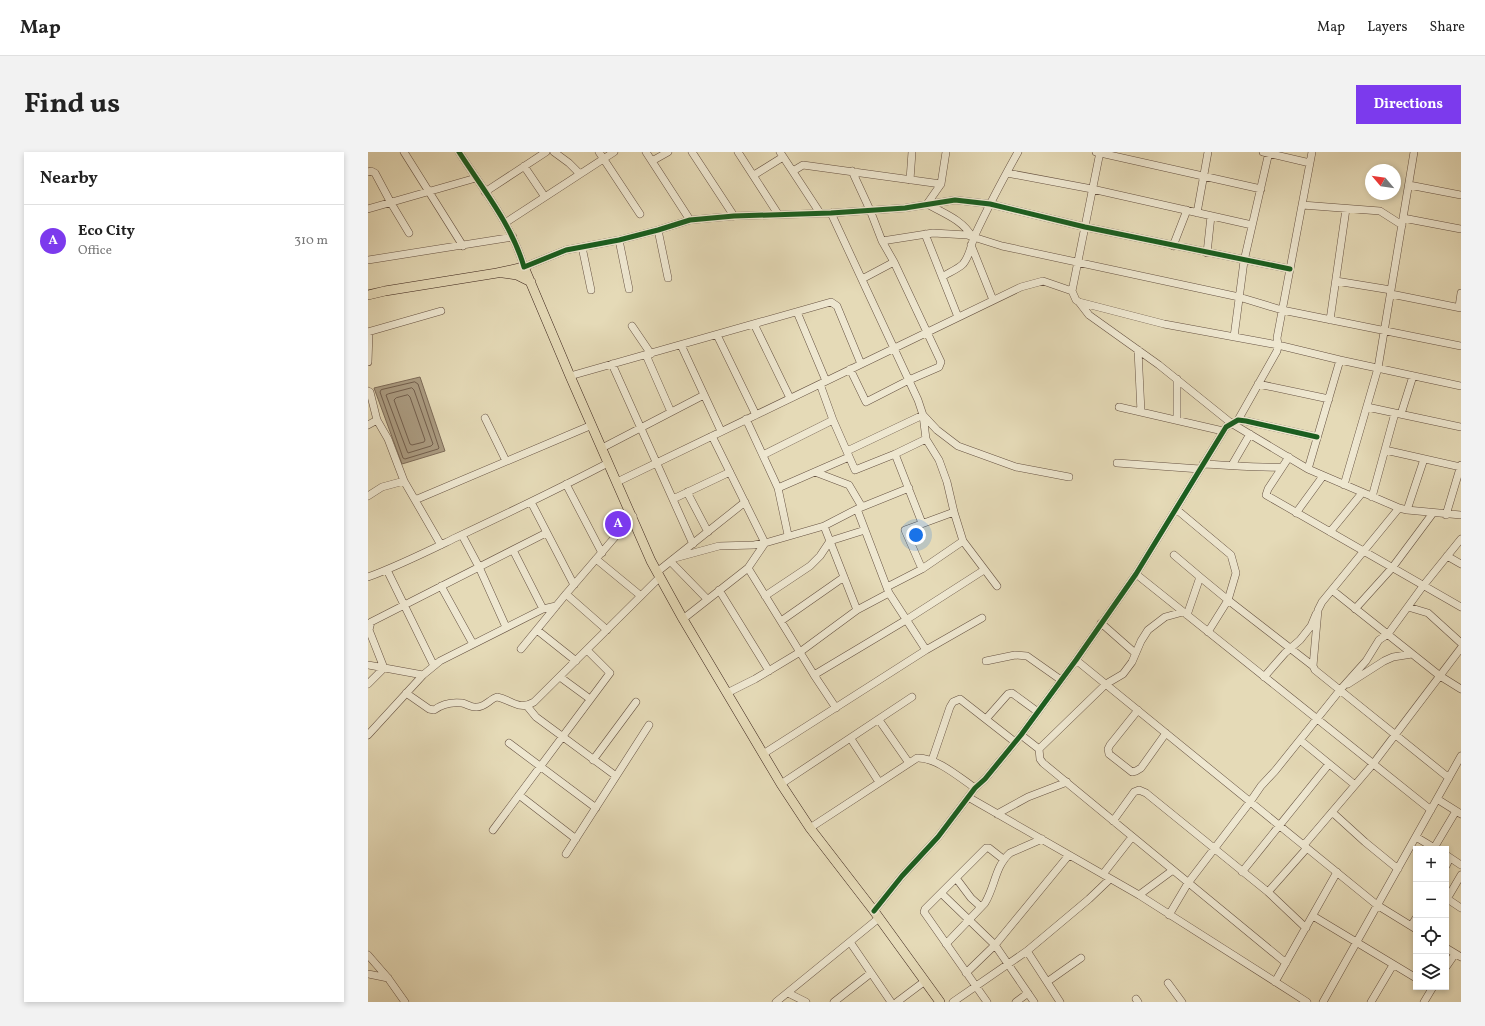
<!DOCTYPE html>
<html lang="en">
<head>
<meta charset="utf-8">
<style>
	:root { --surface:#fff; --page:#f2f2f2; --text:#222; --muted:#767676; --line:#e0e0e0; --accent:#7c3aed }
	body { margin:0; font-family:Vollkorn,serif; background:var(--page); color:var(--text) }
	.controls { position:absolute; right:12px; bottom:12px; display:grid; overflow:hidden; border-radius:0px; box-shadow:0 2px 6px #0003 }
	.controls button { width:36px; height:36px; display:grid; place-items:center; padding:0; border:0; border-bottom:1px solid var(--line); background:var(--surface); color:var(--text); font:20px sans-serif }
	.compass { position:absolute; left:997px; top:12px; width:36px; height:36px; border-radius:50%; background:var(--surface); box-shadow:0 2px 6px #0003; rotate:299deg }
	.you { position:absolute; left:548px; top:383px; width:14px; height:14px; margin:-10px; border:3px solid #fff; border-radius:50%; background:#1a73e8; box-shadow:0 0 0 6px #1a73e833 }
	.badge { display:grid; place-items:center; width:26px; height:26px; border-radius:50%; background:var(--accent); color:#fff; font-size:13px; font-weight:700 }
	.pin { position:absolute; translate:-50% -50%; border:2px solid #fff; box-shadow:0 1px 4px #0006 }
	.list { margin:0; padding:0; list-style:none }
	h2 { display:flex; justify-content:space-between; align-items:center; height:52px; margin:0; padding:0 16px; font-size:17px }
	h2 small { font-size:13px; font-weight:400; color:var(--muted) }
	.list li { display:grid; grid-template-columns:26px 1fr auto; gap:12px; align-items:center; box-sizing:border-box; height:72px; padding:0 16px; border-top:1px solid var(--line) }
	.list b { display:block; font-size:15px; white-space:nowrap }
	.list p { margin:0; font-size:13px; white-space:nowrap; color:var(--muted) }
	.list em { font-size:13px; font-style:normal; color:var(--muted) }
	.icon { flex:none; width:22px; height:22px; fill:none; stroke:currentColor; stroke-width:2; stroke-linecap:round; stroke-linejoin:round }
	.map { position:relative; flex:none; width:1093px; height:850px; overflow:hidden; border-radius:0px }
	header { display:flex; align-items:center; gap:24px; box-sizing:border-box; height:56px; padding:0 20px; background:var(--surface); border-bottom:1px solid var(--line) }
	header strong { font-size:19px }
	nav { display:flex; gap:22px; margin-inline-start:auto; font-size:14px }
	.intro { display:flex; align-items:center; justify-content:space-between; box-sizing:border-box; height:96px; padding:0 24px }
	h1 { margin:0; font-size:28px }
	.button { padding:10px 18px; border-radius:0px; background:var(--accent); color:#fff; font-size:14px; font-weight:700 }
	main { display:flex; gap:24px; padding:0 24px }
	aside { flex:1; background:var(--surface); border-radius:0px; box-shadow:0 2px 6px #0003 }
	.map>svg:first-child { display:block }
	.water { fill:#ab9c82; stroke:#7e6c59 }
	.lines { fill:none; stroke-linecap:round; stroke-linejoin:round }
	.shore { stroke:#73604e; stroke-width:1 }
	.minor-casing { stroke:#665242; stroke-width:8 }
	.major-casing { stroke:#3b241b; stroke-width:10 }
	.minor { stroke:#eee7d0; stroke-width:7 }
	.major { stroke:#e5dab7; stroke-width:9 }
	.cycleway-casing { stroke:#eee7d0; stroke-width:8 }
	.cycleway { stroke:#1b5e20; stroke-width:5 }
</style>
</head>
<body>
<header>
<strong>Map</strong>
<nav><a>Map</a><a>Layers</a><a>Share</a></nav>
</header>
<div class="intro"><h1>Find us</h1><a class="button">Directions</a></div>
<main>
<aside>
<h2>Nearby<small></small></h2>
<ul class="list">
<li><span class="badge">A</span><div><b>Eco City</b><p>Office</p></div><em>310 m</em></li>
</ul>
</aside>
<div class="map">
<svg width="1093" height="850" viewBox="0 0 1093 850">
	<rect width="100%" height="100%" fill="#e5dab7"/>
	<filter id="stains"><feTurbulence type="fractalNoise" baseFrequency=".005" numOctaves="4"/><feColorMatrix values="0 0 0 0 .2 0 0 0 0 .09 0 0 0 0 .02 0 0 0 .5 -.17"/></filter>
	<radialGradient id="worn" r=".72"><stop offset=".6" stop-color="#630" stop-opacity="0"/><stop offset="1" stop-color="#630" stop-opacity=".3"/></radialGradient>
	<path class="water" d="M 52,225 L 77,299 L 34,312 L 6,236 Z"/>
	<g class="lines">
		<path class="shore" d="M 47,230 L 50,232 L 71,296 L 70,297 L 37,307 L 35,306 L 12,240 L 13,238 Z
			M 44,236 L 46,238 L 65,292 L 63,294 L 40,301 L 39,299 L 18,243 L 20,242 Z
			M 40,243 L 42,245 L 57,288 L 56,290 L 44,293 L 42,292 L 26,248 L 28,246 Z"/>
		<defs>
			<path id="minor" d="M 36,0 L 95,94
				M 91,0 C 114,36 144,73 156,115 L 198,98 L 251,88 L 290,78 L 322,68 L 366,64 L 463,61 L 537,56 L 587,48 L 622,52 L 717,75 L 922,117
				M 186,0 L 201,11 L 212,22
				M 231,0 L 272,62
				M 278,0 L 322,68
				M 324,0 L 366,64
				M 370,0 L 410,62
				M 412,0 L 452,61
				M 578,0 L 573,32 L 559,52 C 575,61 595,68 604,85
				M 728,0 L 893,37
				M 732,0 L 704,139 L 708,148 L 711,150 L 796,172 L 910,193 L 972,208 L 1093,234
				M 895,0 L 942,11
				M 284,9 L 300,0
				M 156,14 L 177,45
				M 425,19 L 435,13 L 573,32
				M 0,20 L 3,19 L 7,21 L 23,51 L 41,81
				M 639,21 L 724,37 L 884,73
				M 386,23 L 415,5
				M 542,28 L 544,0
				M 1041,33 L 1093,43
				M 117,40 L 178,0
				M 934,53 L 1012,59 L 1034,73
				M 0,57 L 108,26
				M 463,61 L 550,248 L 555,263 L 558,287 L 571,308 L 579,330 L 586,360 L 595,389 L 629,434
				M 829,61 L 840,0
				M 1035,66 L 1093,77
				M 137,71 L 246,0
				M 290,78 L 300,126
				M 557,82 L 590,165
				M 251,88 L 261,137
				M 514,89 L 565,81 L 599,83 L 634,94 L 871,145 L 914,158 L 1093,194
				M 603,93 L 625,148
				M 805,94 L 819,58
				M 214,95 L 223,138
				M 839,101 L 843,64
				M 0,108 L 145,85
				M 574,125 C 580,121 590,117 595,112 C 602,104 603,92 607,83 C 620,55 635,27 650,0
				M 494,127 L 526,110
				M 968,129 L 1023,138
				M 1023,142 L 1093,156
				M 711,150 L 721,163 L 791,213 L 863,271 L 940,317 L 1031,356 L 1039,358 L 1093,363
				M 1091,155 L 1093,141
				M 429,160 L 458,229
				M 962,168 L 978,57
				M 386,172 L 422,246
				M 264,174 L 283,202
				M 0,180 L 73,159
				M 349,183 L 388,263
				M 866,185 L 876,109 L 901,0
				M 313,193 L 353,279
				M 770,198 L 773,260
				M 278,203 L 303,260
				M 0,210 L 1,180
				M 244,212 L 325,392
				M 482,217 L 498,250 L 541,228 L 571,215 L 573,210 L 526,110 L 514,89 L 502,58 L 484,19
				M 202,224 L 463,150 L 469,154 L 493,212
				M 452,232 L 465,268 L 487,318 L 527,302 L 554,371
				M 890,232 L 961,247
				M 0,239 L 2,240 L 9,268 L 20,287 L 36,329 L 73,393
				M 751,255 L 855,279
				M 999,255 L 1093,275
				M 1033,262 L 1045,224
				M 117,266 L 138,309
				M 378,267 L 410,336 L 420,383
				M 809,268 L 809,227
				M 870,268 L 909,199 L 910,193 L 909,186 L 944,0
				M 0,273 L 9,268
				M 344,284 L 397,391
				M 234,296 L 336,243
				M 1017,298 L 1093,315
				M 479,299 L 555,263 L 569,278 L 590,294 L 648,315 L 701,325
				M 527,302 L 558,287
				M 395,303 L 465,268
				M 921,305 L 900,337 L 898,343 L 1093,455
				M 749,311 L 832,317
				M 835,312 C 861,313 887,316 913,315
				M 864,313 L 882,282
				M 940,317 L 972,208
				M 447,320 L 481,333 L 494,355
				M 249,330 L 653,135 L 675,129 L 704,139
				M 198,332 L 234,401
				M 976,333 L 1010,216 L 1046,0
				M 410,336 L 481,305
				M 319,340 L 340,380
				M 0,344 L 14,335 L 36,329
				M 1004,345 L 1027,261
				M 305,347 L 362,320
				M 47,348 L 224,273
				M 163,350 L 206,433
				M 1031,356 L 954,450 L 950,458 L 945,514 L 947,518 L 1081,626
				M 489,357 L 521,441 L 558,498
				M 808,357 L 863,403 L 868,421 L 860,448 L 945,514
				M 1039,358 L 1056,307
				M 928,361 L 955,324
				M 1078,363 L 1093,313
				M 456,374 L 489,458
				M 962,380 L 994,341
				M 94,383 L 111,415 L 138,475
				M 145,398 L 175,457
				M 806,403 L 832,425 L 819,463
				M 1079,404 L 1093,412
				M 307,406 L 351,394 L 386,393 L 397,391 L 456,374 L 489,357 L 541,336
				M 228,407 L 273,444
				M 303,410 L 339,447
				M 380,416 L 446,523 L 468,556
				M 554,417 L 537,378 L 586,360
				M 19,418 L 66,514
				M 289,420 L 377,350
				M 768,422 L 1063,658
				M 0,425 C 30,414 58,400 87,386 C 138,362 190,337 240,311
				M 832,425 L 860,448 L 840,480
				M 73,434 L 105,492
				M 519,435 L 554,417 L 595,389
				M 351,438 L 401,519
				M 964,438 L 1072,524 L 1093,537
				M 198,442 L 239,478
				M 397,444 L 442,414 L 452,404 L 462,389 L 497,378
				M 1040,455 L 1060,461 L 1093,491
				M 987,457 L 1024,416 L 1065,361
				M 315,467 L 380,416 L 397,391
				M 413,469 L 476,425
				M 733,471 L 767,501
				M 169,478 L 208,509
				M 153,497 L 198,442 L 265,364
				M 708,508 L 1009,753 L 1048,777
				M 618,509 L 647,503 L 659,504 L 693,528
				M 0,513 L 55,523 L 72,509 L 175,457 L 188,454
				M 446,523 L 538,468 L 616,418
				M 192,525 L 222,547
				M 896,525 L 917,501 L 932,488 L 943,474 L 948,462
				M 0,532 L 16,516 L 1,478 L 3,470 L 178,381
				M 980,532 L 1016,509 L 1025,505 L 1044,502
				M 38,541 L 61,557 L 66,558 C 74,552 85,550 94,551 C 99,552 104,556 109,555 C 117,555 122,547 129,545 C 144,548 151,559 166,550 L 292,425
				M 359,541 L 387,527 L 432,500 L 489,458 L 521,441
				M 159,554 L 168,565 L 248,624
				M 770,558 L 742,593 L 740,597 L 741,602 L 764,620 L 768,619 L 773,616 L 798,581
				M 618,567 L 640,542 L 644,541 L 670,560
				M 511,568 L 541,611
				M 0,583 L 55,523
				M 653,583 L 671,597 L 672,607 L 675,611 L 918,811
				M 483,587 L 511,630
				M 932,588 L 987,633
				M 141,591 L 228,656
				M 671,597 L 738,532 L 755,522 L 764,510 L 773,489 L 780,478 L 797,465 L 815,460
				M 395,602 L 558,498 L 614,466
				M 225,608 L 268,550
				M 564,608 L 582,555 L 585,550 L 592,547 L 647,590
				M 413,632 L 544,545
				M 151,643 L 208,687
				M 600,645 L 771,743 L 939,850
				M 1069,647 L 1093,662
				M 964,660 L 997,690 L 1030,717
				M 629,662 L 660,645 L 699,630
				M 745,669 L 766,640 L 771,638 L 778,641 L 900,740 L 938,776
				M 442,676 L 549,606 C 568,605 592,626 607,636
				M 125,678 L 242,521 L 219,498
				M 1048,685 L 1068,697
				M 936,693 L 1005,612 L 1093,496
				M 1066,696 L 1088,659
				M 198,702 L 281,573
				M 1078,703 L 1093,713
				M 1078,714 L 1082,706
				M 874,720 L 961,612
				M 735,722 L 764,685
				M 588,726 L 603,746 L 613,755
				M 900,740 L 939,696
				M 573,741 L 627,793 L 666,850
				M 771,743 L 805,718
				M 1078,746 L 1093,756
				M 1079,747 L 1093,723
				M 506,759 L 534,724 L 570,685 L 607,636 L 617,627 L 653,583 L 708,508 L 768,422 L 858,275 L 870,268 L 878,269 L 949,285
				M 801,763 L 820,731 L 882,650 L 893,634 L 907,619 L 972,538 L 998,509 L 1011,488 L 1020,482 L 1055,434 L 1093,387
				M 945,764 L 1048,826
				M 1043,774 L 1048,766
				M 482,790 L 523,850
				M 578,792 L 617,751 C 627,735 627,714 642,701 L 674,687
				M 1078,796 L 1093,805
				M 659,799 L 692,850
				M 0,803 L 20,826 L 37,850
				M 1078,815 L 1087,802
				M 598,821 L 627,793 L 701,703
				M 0,822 L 20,826
				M 679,830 L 713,806
				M 907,830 L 969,720
				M 800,831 L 814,850
				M 420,841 L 438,850
				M 768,847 L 770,850
				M 408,850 L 511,766
				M 466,850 L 503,821
				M 529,850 L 557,829
				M 585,850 L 659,799 L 721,747 L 742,727
				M 619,850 L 556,760 L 557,757 L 618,696 L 621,696 L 635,707
				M 648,850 L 660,841
				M 955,850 L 1093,604
				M 1003,850 L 1025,813
				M 1056,850 L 1065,835"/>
			<path id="major" d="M 135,121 L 149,123 L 163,130
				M 0,143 L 17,139 L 129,121 L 156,115 L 202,224 L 283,409 L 315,467 L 413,632 L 442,676 L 506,759 L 572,850"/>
		</defs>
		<use href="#minor" class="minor-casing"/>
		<use href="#major" class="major-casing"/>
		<use href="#minor" class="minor"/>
		<use href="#major" class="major"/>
		<defs>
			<path id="cycleway" d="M 91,0 C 114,36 144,73 156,115 L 198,98 L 251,88 L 290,78 L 322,68 L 366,64 L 463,61 L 537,56 L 587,48 L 622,52 L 717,75 L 922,117
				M 506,759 L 534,724 L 570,685 L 607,636 L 617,627 L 653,583 L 708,508 L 768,422 L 858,275 L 870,268 L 878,269 L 949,285"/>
		</defs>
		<use href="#cycleway" class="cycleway-casing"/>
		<use href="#cycleway" class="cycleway"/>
	</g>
	<rect width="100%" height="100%" filter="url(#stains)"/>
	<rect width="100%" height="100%" fill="url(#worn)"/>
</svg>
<div class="controls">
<button>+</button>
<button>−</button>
<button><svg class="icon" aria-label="locate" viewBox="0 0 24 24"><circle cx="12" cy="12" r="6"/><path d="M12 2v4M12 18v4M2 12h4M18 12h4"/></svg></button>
<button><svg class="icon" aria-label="layers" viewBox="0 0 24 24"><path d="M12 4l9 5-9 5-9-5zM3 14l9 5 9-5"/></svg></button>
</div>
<svg class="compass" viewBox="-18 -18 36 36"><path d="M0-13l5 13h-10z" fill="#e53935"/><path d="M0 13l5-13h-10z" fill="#767676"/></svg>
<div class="you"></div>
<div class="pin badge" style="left:250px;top:372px">A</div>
</div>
</main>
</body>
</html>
